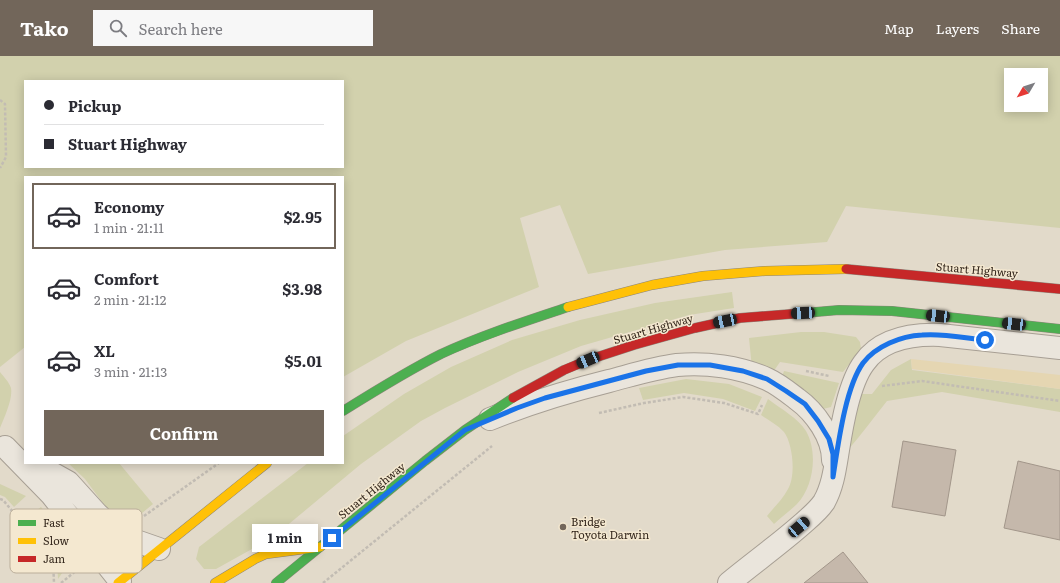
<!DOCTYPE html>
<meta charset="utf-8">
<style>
body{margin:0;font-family:Literata,serif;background:#f7f7f7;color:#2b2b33;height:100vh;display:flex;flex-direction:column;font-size:15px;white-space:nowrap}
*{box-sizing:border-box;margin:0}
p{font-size:13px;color:#7c7c81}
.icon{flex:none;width:22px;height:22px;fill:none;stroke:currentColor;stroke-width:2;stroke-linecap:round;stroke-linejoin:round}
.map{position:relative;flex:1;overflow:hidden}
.details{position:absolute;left:24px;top:120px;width:320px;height:288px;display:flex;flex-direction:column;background:#fff;border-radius:0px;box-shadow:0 2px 10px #0003}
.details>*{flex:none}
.hud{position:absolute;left:24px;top:24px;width:320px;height:88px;border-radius:0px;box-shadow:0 2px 10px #0003;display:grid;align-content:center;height:88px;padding:0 20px;background:#fff}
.needle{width:26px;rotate:231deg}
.fabs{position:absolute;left:1004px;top:12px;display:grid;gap:8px}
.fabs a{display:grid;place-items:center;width:44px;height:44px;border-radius:0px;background:#fff;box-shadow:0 2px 10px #0003;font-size:20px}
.end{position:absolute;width:18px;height:18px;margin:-9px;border:5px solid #1a73e8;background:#fff;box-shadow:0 0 0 2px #fff}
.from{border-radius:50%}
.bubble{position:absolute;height:28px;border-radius:0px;background:#fff;box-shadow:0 2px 10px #0003;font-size:13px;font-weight:700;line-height:28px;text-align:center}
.car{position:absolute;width:12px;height:24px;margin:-12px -6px;border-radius:5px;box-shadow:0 0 3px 1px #0007;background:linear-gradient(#222 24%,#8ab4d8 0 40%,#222 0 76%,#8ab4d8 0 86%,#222 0)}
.hud b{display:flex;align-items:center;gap:14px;height:38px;font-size:15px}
.hud b+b{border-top:1px solid #e1e1e2}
.hud i{width:10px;height:10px;background:#2b2b33}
ul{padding:7px 0 0;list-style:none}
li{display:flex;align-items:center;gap:12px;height:66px;margin:0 8px 6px;padding:0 12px;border:2px solid transparent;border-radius:0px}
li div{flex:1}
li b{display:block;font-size:15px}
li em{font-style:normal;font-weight:700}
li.selected{border-color:#72665a}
li>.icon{width:36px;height:36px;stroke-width:1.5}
.primary-button{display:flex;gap:8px;margin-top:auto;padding:8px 20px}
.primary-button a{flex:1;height:46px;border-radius:0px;background:#72665a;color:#fff;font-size:16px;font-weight:700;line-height:46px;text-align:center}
header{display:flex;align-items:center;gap:24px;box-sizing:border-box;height:56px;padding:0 20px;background:#72665a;color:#fff}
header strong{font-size:19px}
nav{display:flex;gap:22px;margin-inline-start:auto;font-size:14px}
.search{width:280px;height:36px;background:#f7f7f7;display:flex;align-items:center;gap:10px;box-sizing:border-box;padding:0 14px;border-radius:0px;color:#7c7c81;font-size:15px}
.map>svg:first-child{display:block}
.green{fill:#d2d1ad;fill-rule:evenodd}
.sand{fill:#e5d6b2}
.building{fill:#c5b8ab;stroke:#a2968a}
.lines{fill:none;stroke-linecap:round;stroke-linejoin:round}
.street-casing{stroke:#a79f94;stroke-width:24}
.fast-casing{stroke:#8c857a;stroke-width:10}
.slow-casing{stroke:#8c857a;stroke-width:10}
.jam-casing{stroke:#8c857a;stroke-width:10}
.path{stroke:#c2bcb3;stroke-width:2.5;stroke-dasharray:3 2;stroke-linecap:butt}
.street{stroke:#eae5dc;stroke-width:22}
.fast{stroke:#4caf50;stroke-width:9}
.slow{stroke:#ffc107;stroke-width:9}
.jam{stroke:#c62828;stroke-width:9}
.route{stroke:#1a73e8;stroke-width:5}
.poi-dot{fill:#72665a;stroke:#f4e8d0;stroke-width:1.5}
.labels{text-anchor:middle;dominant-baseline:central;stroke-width:3;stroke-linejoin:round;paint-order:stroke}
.street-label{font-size:11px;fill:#35281d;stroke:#f4e8d0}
.poi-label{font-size:11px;fill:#35281d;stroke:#f4e8d0;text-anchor:start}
.key{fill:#f4e8d0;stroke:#bbae9a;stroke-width:1}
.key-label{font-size:11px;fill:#35281d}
</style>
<header>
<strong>Tako</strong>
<div class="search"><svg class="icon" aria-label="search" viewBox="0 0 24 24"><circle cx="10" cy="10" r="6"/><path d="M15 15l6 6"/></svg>Search here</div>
<nav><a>Map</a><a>Layers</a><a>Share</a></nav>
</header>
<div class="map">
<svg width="1060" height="527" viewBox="0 0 1060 527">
<rect width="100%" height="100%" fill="#e2daca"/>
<path class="green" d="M0,0h1060v172l-214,-22 -19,36 -102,8 -137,24 -28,-69 -40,13 19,69 -133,54 -63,36v-200h-318v170l-25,20zM1011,19h30v30h-30zM25,25h318v86h-318z
M732,236l2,16 -45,7 -108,31 -63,26 -73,36 -24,13 -60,43 -89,74 -56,31h-12l-8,-10 3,-12 109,-84h35v-27l61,-42 47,-27 61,-27 68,-20 75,-17z
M801,276h23l32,5 4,5 1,7 -18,23 -63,-10 -9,13 -19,-7 -3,-30z
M911,303l1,11 148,19v23l-118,-20 -55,9c-13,16 -25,33 -39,49l12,-56h12l19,-24z
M784,315l55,12 -8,24 -8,2 -42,-29z
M0,316c4,5 9,10 11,16 2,11 -7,30 -11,40z
M686,323l43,5 33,13 -7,14 -32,-12 -39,-6 -41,7 -4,-12z
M768,343c13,10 30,19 38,32 12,21 8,55 -9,73 -7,7 -16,13 -23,20l-7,-8c7,-9 16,-17 21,-27 8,-13 5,-45 -4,-57 -6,-7 -16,-12 -23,-17z
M68,407h51l34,41 -12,10 -20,5 -13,-9 -23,-31z
M0,428l26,12 -12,11 -9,-10 -5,-2z
M41,451l18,23 7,17 3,16 -11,16 -1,-18 -33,-41z"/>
<path class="sand" d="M911,303l149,16v14l-148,-20z"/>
<path class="building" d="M903,385l53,9 -11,66 -53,-9z
M1018,405l42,10v69l-56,-12z
M843,496l25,31h-64z"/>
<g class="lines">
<g class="street-casing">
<path id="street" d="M490,363c39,-16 79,-28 119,-38 23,-6 45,-13 68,-16 29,-3 63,2 90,14 11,5 21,13 30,20 18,13 36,38 36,61
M5,391l46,47 69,87
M34,407l34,19 29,32 19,17 20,10 23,8
M729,527c23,-19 48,-37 71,-57 8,-7 18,-15 24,-24 9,-16 11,-34 14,-52 4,-25 11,-67 26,-87 17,-24 49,-29 76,-28l120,13"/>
</g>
<g class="fast-casing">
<path id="fast" d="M804,257l35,-3 53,1 168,18
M343,355c32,-20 64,-40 98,-57 41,-19 85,-33 127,-47
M276,527l149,-122 40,-31 48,-32"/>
</g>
<g class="slow-casing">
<path id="slow" d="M568,251l84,-22 51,-9 62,-5 81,-2
M118,527l149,-120
M215,527l40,-24 11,-5 54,-7"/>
</g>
<g class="jam-casing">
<path id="jam" d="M846,213l214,20
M513,342l51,-28 24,-10 46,-15 61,-17 45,-10 64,-5"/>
</g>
<path class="path" d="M0,44l5,4 1,53 -6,11
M806,315l23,5
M882,330l40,-5 138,20
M599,357l45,-10 39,-6 41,6 34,11 4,-9
M0,443l3,1 50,60 1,23
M144,460l75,-53
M61,527l16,-13
M323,527l169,-137"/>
<use href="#street" class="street"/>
<use href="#fast" class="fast"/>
<use href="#slow" class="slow"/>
<use href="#jam" class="jam"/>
</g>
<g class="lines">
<path class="route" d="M332,482l133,-108 52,-22 28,-10 101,-27 32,-6h32l33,6 24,8 19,12 19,13 13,17 11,18 4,15v23c5,-31 12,-89 30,-114 13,-17 38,-27 59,-28 21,-2 42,3 63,5"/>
</g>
<circle class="poi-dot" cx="563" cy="471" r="4"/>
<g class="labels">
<g class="street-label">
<text transform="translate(977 213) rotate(5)">Stuart Highway</text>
<text transform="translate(653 272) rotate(-16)">Stuart Highway</text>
<text transform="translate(371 434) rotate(-39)">Stuart Highway</text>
</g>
<g class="poi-label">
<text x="571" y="465">Bridge<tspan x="571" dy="13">Toyota Darwin</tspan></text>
</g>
</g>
<rect x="10" y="453" width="132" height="64" rx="6" class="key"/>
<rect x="18" y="464" width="18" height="6" fill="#4caf50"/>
<rect x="18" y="482" width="18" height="6" fill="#ffc107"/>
<rect x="18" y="500" width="18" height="6" fill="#c62828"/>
<g class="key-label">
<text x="43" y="471">Fast</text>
<text x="43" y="489">Slow</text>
<text x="43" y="507">Jam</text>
</g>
</svg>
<div class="fabs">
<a><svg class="needle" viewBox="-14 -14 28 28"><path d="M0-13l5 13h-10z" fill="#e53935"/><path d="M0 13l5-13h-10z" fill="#7c7c81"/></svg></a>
</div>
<i class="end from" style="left:985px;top:284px"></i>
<i class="end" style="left:332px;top:482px"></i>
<div class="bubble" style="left:252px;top:468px;width:66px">1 min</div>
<i class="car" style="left:803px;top:257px;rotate:267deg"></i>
<i class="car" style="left:938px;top:260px;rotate:276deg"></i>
<i class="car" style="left:725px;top:265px;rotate:258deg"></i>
<i class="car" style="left:1014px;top:268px;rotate:276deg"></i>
<i class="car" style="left:588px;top:304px;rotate:247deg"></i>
<i class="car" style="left:799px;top:471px;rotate:49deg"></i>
<div class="hud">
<b><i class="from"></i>Pickup</b>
<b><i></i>Stuart Highway</b>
</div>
<section class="details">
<ul>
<li class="selected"><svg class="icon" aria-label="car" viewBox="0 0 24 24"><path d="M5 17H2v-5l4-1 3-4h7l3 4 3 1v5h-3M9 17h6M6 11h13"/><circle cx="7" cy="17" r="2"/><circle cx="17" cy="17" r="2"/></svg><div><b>Economy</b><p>1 min · 21:11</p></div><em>$2.95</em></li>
<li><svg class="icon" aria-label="car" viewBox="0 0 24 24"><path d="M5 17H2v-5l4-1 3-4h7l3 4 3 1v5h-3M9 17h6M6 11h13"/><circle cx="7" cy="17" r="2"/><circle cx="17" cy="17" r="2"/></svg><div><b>Comfort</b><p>2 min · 21:12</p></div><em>$3.98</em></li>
<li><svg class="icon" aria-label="car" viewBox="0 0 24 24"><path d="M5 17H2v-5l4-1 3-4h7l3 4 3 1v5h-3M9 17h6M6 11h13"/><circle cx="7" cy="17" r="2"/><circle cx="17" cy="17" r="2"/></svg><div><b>XL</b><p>3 min · 21:13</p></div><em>$5.01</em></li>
</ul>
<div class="primary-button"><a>Confirm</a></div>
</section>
</div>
